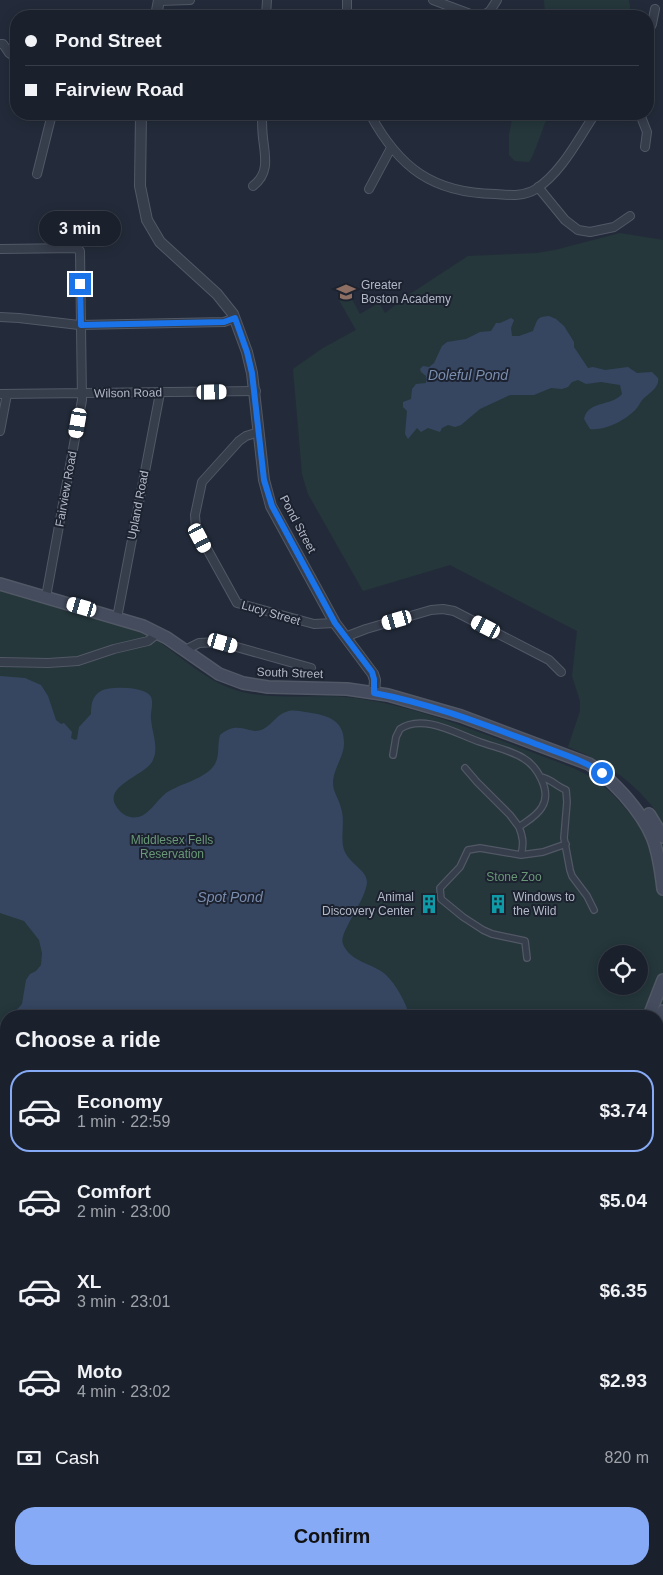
<!DOCTYPE html>
<meta charset="utf-8">
<style>
body{margin:0;font-family:Helvetica,sans-serif;background:#232834;color:#f1f3f6;height:100vh;display:flex;flex-direction:column;font-size:19px;white-space:nowrap}
*{box-sizing:border-box;margin:0}
p{font-size:16px;color:#9fa3a9}
.icon{flex:none;width:28px;height:28px;fill:none;stroke:currentColor;stroke-width:2;stroke-linecap:round;stroke-linejoin:round}
.map{position:relative;flex:1;overflow:hidden}
.side{position:absolute;left:0px;top:1010px;width:664px;height:565px;display:flex;flex-direction:column;background:#1a202c;border-radius:20px 20px 0 0;box-shadow:0 2px 12px #0003,0 0 0 1px #383e48}
.side>*{flex:none}
.top-card{position:absolute;left:10px;top:10px;width:644px;height:110px;border-radius:20px;box-shadow:0 2px 12px #0003,0 0 0 1px #383e48;display:grid;align-content:center;height:110px;padding:0 15px;background:#1a202c}
.tools{position:absolute;left:598px;top:945px;display:grid;gap:10px}
.tools a{display:grid;place-items:center;width:50px;height:50px;border-radius:50%;background:#1a202c;box-shadow:0 2px 12px #0003,0 0 0 1px #383e48;font-size:25px}
.end{position:absolute;width:22px;height:22px;margin:-11px;border:6px solid #1a73e8;background:#fff;box-shadow:0 0 0 2px #fff}
.from{border-radius:50%}
.bubble{position:absolute;height:35px;border-radius:18px;background:#1a202c;box-shadow:0 2px 12px #0003,0 0 0 1px #383e48;font-size:16px;font-weight:800;line-height:35px;text-align:center}
.car{position:absolute;width:15px;height:30px;margin:-15px -8px;border-radius:6px;box-shadow:0 0 4px 1px #0007;background:linear-gradient(#fff 24%,#345 0 40%,#fff 0 76%,#345 0 86%,#fff 0)}
.top-card b{display:flex;align-items:center;gap:18px;height:48px;font-size:19px}
.top-card b+b{border-top:1px solid #383e48}
.top-card i{width:12px;height:12px;background:#f1f3f6}
ul{padding:0;list-style:none}
li{display:flex;align-items:center;gap:15px;height:82px;margin:0 10px 8px;padding:0 5px;border:2px solid transparent;border-radius:20px}
li div{flex:1}
li b{display:block;font-size:19px}
li em{font-style:normal;font-weight:800}
li.on{border-color:#87aaf6}
li>.icon{width:45px;height:45px;stroke-width:1.5}
h2{padding:0 15px;font-size:22px;line-height:60px}
.pay{display:flex;align-items:center;gap:12px;height:55px;padding:0 15px;font-size:19px}
.pay p{margin-inline-start:auto}
.action{display:flex;gap:10px;margin-top:auto;padding:10px 15px}
.action a{flex:1;height:58px;border-radius:20px;background:#87aaf6;color:#111;font-size:20px;font-weight:800;line-height:58px;text-align:center}
.map>svg:first-child{display:block}
.green{fill:#25373b;fill-rule:evenodd}
.water{fill:#364661}
.lines{fill:none;stroke-linecap:round;stroke-linejoin:round}
.pedestrian-casing{stroke:#525866;stroke-width:8}
.minor-casing{stroke:#525866;stroke-width:10}
.tertiary-casing{stroke:#525866;stroke-width:12}
.secondary-casing{stroke:#525866;stroke-width:14}
.pedestrian{stroke:#363d4b;stroke-width:5.5}
.minor{stroke:#363d4b;stroke-width:8}
.tertiary{stroke:#363d4b;stroke-width:10}
.secondary{stroke:#444c5e;stroke-width:11}
.route{stroke:#1a73e8;stroke-width:6}
.labels{text-anchor:middle;dominant-baseline:central;stroke-width:4;stroke-linejoin:round;paint-order:stroke}
.poi-label{font-size:12px;fill:#b2b8c7;stroke:#1c222f;text-anchor:start}
.street-label{font-size:12px;fill:#b2b8c7;stroke:#1c222f}
.park-label{font-size:12px;fill:#699777;stroke:#1c222f}
.water-label{font-size:14px;font-style:italic;fill:#7a8dae;stroke:#1c222f}
</style>
<div class="map">
<svg width="663" height="1575" viewBox="0 0 663 1575">
<rect width="100%" height="100%" fill="#232b3a"/>
<path class="green" d="M544,0h85l1,8 -3,8h-82z
M513,114h36c-5,9 -15,43 -20,48l-14,-1 -6,-6v-20z
M620,233l43,7v1335h-663v-985l139,40c36,18 63,52 103,62 37,9 76,1 113,6 61,8 127,35 184,57 21,8 44,15 62,29 17,14 32,32 44,51l11,-24c-25,-32 -51,-49 -88,-64l12,-36v-10l-8,-25 5,-45 -127,-66 -87,26 -55,-97 -6,-20 -9,-105 30,-21 33,-18 -17,-30 10,-6 11,20 19,-11 6,10 25,-19 58,-38 69,-3 18,-3zM606,954h33v32h-33zM6,1016h652v553h-652z"/>
<path class="water" d="M549,316l7,3 8,7 10,16v5l14,21 5,-1 12,3 23,-3 9,6 15,-1 6,6c2,9 -9,15 -15,21 -3,3 -4,7 -7,10 -10,11 -31,22 -46,20l-6,-10c4,-19 27,-12 38,-25l-2,-9 -19,-3 -15,2 -8,-4 -6,2 -4,5 -6,2 -11,-1 -17,7h-24l-30,14 -19,16 -6,2 -7,-2 -6,3 -2,4 -12,-4 -7,4 -4,-4 -9,11 -3,-5 2,-23 -4,-4v-5l8,-3 1,-10 4,-5 10,-1v-7l-5,-4 -1,-3 3,-3 6,1 5,-4 8,-17 5,-4 19,-3 14,-7 11,-1 5,-8h4l11,-5 3,2 -3,8 1,8h7l14,-5c5,-12 3,-14 16,-15z
M0,676l25,2 16,7 7,11 8,24 5,4 3,-1 8,9 -1,6 4,2 2,-1 2,-12 12,-13c0,-9 1,-18 10,-23 9,-5 45,-5 50,6 3,7 -1,15 0,22 1,14 8,28 2,41 -6,15 -50,25 -37,46 4,7 12,13 22,11 11,-2 19,-17 28,-24 15,-10 40,-14 49,-29 5,-9 2,-19 5,-29 21,-17 30,3 45,-7 8,-5 13,-14 21,-16 6,-3 13,-1 19,0 20,3 39,6 39,31 0,14 -11,26 -11,40 0,9 6,16 8,25 4,12 0,25 2,38 3,17 24,23 24,36 -1,19 -29,51 -24,62 7,18 29,19 42,30 12,11 20,28 25,42h-399l11,-12 4,-24 4,-6 6,-3 5,-6 1,-12 -3,-13 -15,-19 -24,-8z
M6,1022v72l-6,-10v-55z
M0,1171l6,4v394h652v-349l5,8v347h-663z"/>
<g class="lines">
<g class="pedestrian-casing">
<path id="pedestrian" d="M393,755l3,-18 4,-8c23,-16 57,5 80,13 14,5 30,8 43,16 14,8 29,33 19,49 -5,9 -15,14 -23,20 4,10 5,17 2,28l-41,-7 -12,2 -8,17 -20,21 1,11 22,18 20,13 9,4 33,7 2,17
M465,768l12,14 33,33 9,12
M541,777c10,2 15,9 25,13l1,12 -3,36 6,32 2,6 15,20 7,14
M521,855l22,-3 23,-8"/>
</g>
<g class="minor-casing">
<path id="minor" d="M433,0l40,15 9,1 8,-5 7,-11
M159,1l31,-1
M266,16l1,-16
M347,16v-16
M648,32l4,-8 3,-15
M0,44h3l6,9 7,5
M370,114c29,54 63,79 125,80 14,1 28,3 41,-5 26,-17 42,-50 59,-75
M640,114l7,18 -2,15
M37,174l15,-60
M253,186c17,-13 12,-30 10,-48 -1,-8 -1,-16 -1,-24
M538,187l27,33 13,10 12,2 24,-5 16,-11
M369,189l22,-41
M0,249l76,-1 4,3 2,149 -36,197
M0,317l19,1 60,7 145,-3 11,-4
M0,394l256,-3
M0,431l7,-37
M259,432l-13,4 -7,5 -37,41 -7,33 1,14 41,74 77,21 21,-1
M117,618l43,-225
M345,637l21,-8 65,-19 12,-1 11,2 95,49 12,12
M185,650l14,-7 20,-1 92,26
M0,662l48,1 30,-2 36,-12 34,-8 10,-8"/>
</g>
<g class="tertiary-casing">
<path id="tertiary" d="M156,16l3,-16
M141,114l-1,72 7,34 13,22 57,52 16,20 14,38 5,21 12,107 7,26 64,117 38,51 2,6 -1,13"/>
</g>
<g class="secondary-casing">
<path id="secondary" d="M0,584l143,42 24,12 52,36 24,9 25,4 79,2 41,6 73,21 128,48c13,8 24,19 35,31 29,33 34,50 39,94
M649,814l14,23
M649,1016l14,-36
M658,1023l5,-12
M658,1177l5,8
M658,1195l5,6"/>
</g>
<use href="#pedestrian" class="pedestrian"/>
<use href="#minor" class="minor"/>
<use href="#tertiary" class="tertiary"/>
<use href="#secondary" class="secondary"/>
</g>
<g class="lines">
<path class="route" d="M80,284l1,41 143,-3 11,-4 12,34 5,21 12,107 8,26 63,117 37,49 2,7v14c54,10 106,30 157,49 24,10 49,16 71,31"/>
</g>
<defs>
<g id="school-bare" transform="scale(1.5)"><path d="M0-5L7-2L0 1L-7-2ZM-4 1L0 2.5L4 1V4Q0 6-4 4Z" fill="#8d6e63" stroke="#1c222f" stroke-width="2.5" paint-order="stroke"/></g>
<g id="building-bare" transform="scale(1.5)"><path d="M-4-6H4V6H1V3H-1V6H-4ZM-2.5-4.3h1.7v1.8h-1.7ZM.8-4.3h1.7v1.8H.8ZM-2.5-1h1.7V.8h-1.7ZM.8-1h1.7V.8H.8Z" fill="#0f9aa8" stroke="#1c222f" stroke-width="2.5" paint-order="stroke"/></g>
</defs>
<g fill-rule="evenodd">
<use href="#school-bare" x="346" y="292"/>
<use href="#building-bare" x="429" y="904"/>
<use href="#building-bare" x="498" y="904"/>
</g>
<g class="labels">
<g class="poi-label">
<text x="361" y="285">Greater<tspan x="361" dy="14">Boston Academy</tspan></text>
<text x="414" y="897" text-anchor="end">Animal<tspan x="414" dy="14">Discovery Center</tspan></text>
<text x="513" y="897">Windows to<tspan x="513" dy="14">the Wild</tspan></text>
</g>
<g class="street-label">
<text transform="translate(128 393) rotate(-1)">Wilson Road</text>
<text transform="translate(66 489) rotate(-80)">Fairview Road</text>
<text transform="translate(138 505) rotate(-79)">Upland Road</text>
<text transform="translate(298 524) rotate(62)">Pond Street</text>
<text transform="translate(271 613) rotate(16)">Lucy Street</text>
<text transform="translate(290 673) rotate(2)">South Street</text>
</g>
<g class="park-label">
<text x="172" y="840">Middlesex Fells<tspan x="172" dy="14">Reservation</tspan></text>
<text x="514" y="877">Stone Zoo</text>
</g>
<g class="water-label">
<text x="468" y="375">Doleful Pond</text>
<text x="230" y="897">Spot Pond</text>
</g>
</g>
</svg>
<div class="tools">
<a><svg class="icon" aria-label="locate" viewBox="0 0 24 24"><circle cx="12" cy="12" r="6"/><path d="M12 2v4M12 18v4M2 12h4M18 12h4"/></svg></a>
</div>
<i class="end from" style="left:602px;top:773px"></i>
<i class="end" style="left:80px;top:284px"></i>
<div class="bubble" style="left:39px;top:211px;width:82px">3 min</div>
<i class="car" style="left:212px;top:392px;rotate:89deg"></i>
<i class="car" style="left:78px;top:423px;rotate:190deg"></i>
<i class="car" style="left:200px;top:538px;rotate:152deg"></i>
<i class="car" style="left:82px;top:607px;rotate:286deg"></i>
<i class="car" style="left:397px;top:620px;rotate:254deg"></i>
<i class="car" style="left:486px;top:627px;rotate:297deg"></i>
<i class="car" style="left:223px;top:643px;rotate:106deg"></i>
<div class="top-card">
<b><i class="from"></i>Pond Street</b>
<b><i></i>Fairview Road</b>
</div>
<section class="side">
<h2>Choose a ride</h2>
<ul>
<li class="on"><svg class="icon" aria-label="car" viewBox="0 0 24 24"><path d="M5 17H2v-5l4-1 3-4h7l3 4 3 1v5h-3M9 17h6M6 11h13"/><circle cx="7" cy="17" r="2"/><circle cx="17" cy="17" r="2"/></svg><div><b>Economy</b><p>1 min · 22:59</p></div><em>$3.74</em></li>
<li><svg class="icon" aria-label="car" viewBox="0 0 24 24"><path d="M5 17H2v-5l4-1 3-4h7l3 4 3 1v5h-3M9 17h6M6 11h13"/><circle cx="7" cy="17" r="2"/><circle cx="17" cy="17" r="2"/></svg><div><b>Comfort</b><p>2 min · 23:00</p></div><em>$5.04</em></li>
<li><svg class="icon" aria-label="car" viewBox="0 0 24 24"><path d="M5 17H2v-5l4-1 3-4h7l3 4 3 1v5h-3M9 17h6M6 11h13"/><circle cx="7" cy="17" r="2"/><circle cx="17" cy="17" r="2"/></svg><div><b>XL</b><p>3 min · 23:01</p></div><em>$6.35</em></li>
<li><svg class="icon" aria-label="car" viewBox="0 0 24 24"><path d="M5 17H2v-5l4-1 3-4h7l3 4 3 1v5h-3M9 17h6M6 11h13"/><circle cx="7" cy="17" r="2"/><circle cx="17" cy="17" r="2"/></svg><div><b>Moto</b><p>4 min · 23:02</p></div><em>$2.93</em></li>
</ul>
<div class="pay"><svg class="icon" aria-label="cash" viewBox="0 0 24 24"><path d="M3 7h18v10H3z"/><circle cx="12" cy="12" r="2"/></svg>Cash<p>820 m</p></div>
<div class="action"><a>Confirm</a></div>
</section>
</div>
